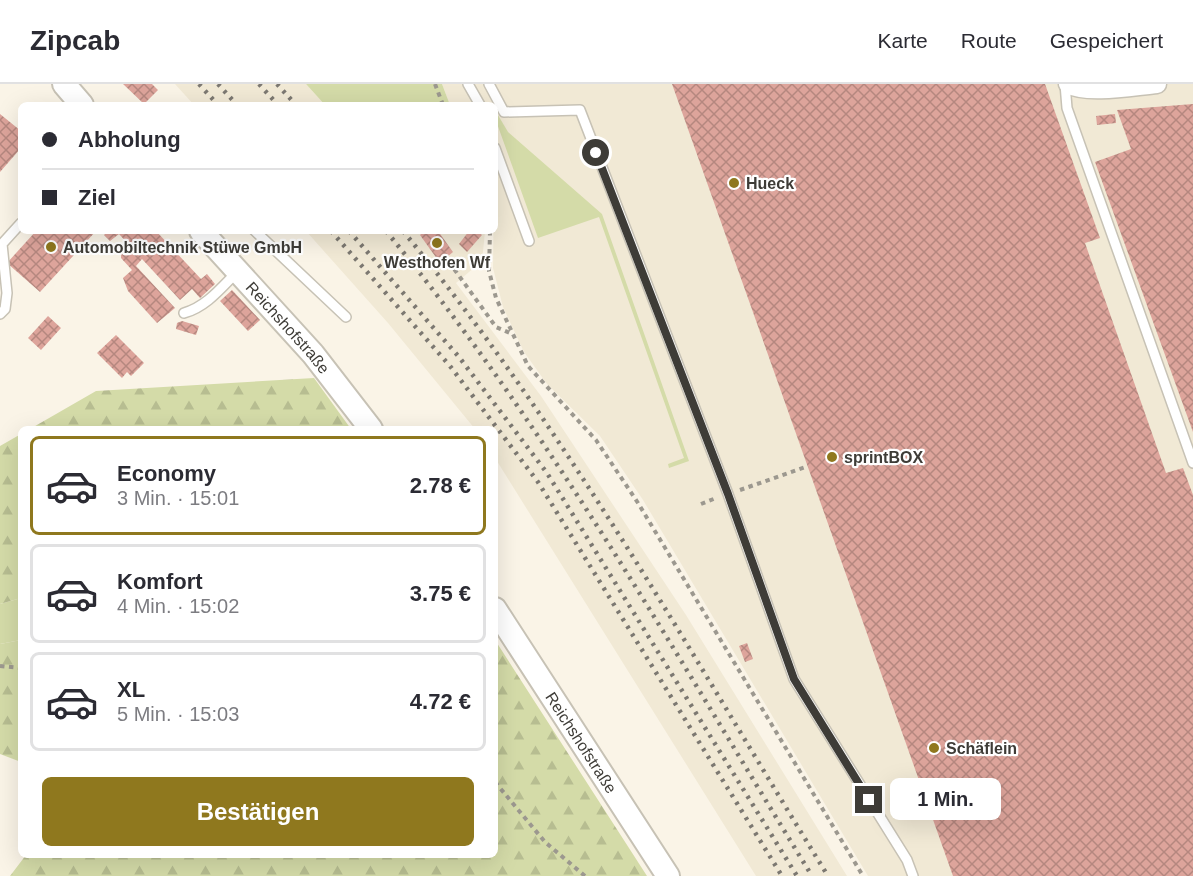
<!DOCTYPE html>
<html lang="de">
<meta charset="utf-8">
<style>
body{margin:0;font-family:Arial,sans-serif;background:#f2f2f3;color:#2b2b33;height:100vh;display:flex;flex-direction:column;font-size:22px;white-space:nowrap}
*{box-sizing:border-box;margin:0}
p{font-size:20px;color:#7c7c81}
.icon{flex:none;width:33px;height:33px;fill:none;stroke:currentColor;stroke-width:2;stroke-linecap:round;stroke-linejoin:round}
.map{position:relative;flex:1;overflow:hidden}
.panel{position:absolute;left:18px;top:342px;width:480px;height:432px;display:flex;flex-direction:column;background:#fff;border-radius:9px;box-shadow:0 6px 24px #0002}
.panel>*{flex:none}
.guide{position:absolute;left:18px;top:18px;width:480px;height:132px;border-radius:9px;box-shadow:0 6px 24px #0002;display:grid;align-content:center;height:132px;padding:0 24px;background:#fff}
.end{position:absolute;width:27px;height:27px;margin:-14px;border:8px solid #3e3c37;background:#fff;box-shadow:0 0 0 3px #fff}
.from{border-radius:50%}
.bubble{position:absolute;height:42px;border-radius:9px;background:#fff;box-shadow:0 6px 24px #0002;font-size:20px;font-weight:800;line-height:42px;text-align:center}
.guide b{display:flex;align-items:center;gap:21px;height:57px;font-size:22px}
.guide b+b{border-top:2px solid #e1e1e2}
.guide i{width:15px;height:15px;background:#2b2b33}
ul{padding:10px 0 0;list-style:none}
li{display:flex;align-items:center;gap:18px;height:99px;margin:0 12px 9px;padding:0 12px;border:3px solid #e1e1e2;border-radius:9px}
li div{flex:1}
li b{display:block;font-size:22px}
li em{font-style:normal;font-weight:800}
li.on{border-color:#8f781e}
li>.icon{width:54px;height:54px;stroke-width:1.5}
.action{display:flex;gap:12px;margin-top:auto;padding:12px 24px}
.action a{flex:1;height:69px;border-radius:9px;background:#8f781e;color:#fff;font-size:24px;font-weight:800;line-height:69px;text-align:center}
header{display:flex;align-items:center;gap:36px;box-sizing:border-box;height:84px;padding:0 30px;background:#fff;border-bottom:2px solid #e1e1e2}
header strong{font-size:28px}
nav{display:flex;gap:33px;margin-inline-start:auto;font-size:21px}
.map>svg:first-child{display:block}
.built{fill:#f1e9d5}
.green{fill:#d4dba8}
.forest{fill:url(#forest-firs)}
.building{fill:url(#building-cross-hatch)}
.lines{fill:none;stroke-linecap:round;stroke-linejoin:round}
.service-casing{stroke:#c7c2b5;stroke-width:12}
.minor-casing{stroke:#c7c2b5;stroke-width:21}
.tertiary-casing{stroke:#c7c2b5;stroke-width:26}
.path{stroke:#9c988f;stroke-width:4;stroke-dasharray:4.5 4.5;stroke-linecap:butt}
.service{stroke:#fff;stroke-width:9}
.minor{stroke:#fff;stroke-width:18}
.tertiary{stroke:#fff;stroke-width:22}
.rail{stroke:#7c7871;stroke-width:4.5;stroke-dasharray:3 6;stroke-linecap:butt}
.route{stroke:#3e3c37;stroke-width:8}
.poi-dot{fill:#8f781e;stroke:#fff;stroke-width:2}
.labels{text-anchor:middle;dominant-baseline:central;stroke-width:4.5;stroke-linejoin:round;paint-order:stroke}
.poi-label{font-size:16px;font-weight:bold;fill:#3e3c37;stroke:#fff;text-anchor:start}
.street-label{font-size:16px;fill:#3e3c37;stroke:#fff}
</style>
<header>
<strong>Zipcab</strong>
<nav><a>Karte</a><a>Route</a><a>Gespeichert</a></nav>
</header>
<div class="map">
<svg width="1193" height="792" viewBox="0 0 1193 792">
<defs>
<pattern id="forest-firs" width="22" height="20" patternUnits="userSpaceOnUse" patternTransform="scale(1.5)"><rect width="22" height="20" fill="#d4dba8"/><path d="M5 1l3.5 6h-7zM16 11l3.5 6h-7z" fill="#b7bd91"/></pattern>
<pattern id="building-cross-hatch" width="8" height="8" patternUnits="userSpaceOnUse" patternTransform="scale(1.5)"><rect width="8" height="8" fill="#dda49b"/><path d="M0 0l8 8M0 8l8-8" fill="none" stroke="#b5877f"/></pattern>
</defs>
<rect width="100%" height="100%" fill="#faf4e7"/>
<path class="built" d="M175,0h131l19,21h-131z
M442,0h751v792h-325l-225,-376 -43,-64 -53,-52 -23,-32 -21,-45 -10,-39 2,-163h-45z
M306,147l179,1 -3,29 -26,22 85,113 145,219 161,261h-91l-261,-418v-29h-20l-87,-106z"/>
<path class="green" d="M306,0h136l8,21h-125z
M495,26l13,22 94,82 87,247 -20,7 -1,-4 16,-6 -85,-241 -61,21 -43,-120z
M21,514v42l-21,4v-40z"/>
<path class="forest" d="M314,294l37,51h-321l66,-38z
M21,350v164l-21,6v-158z
M21,556v122l-21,-8v-110z
M495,556l152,236h-637l16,-21h469z"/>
<path class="building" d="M123,0h29l6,6 -14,14z
M672,0h373l55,154 -15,5 81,230 17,-5 10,27v381h-240z
M1193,20v328l-98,-270 36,-13 -14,-39z
M0,30l21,17v17l-21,24z
M1115,30l1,9 -19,2 -1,-9z
M36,147h60l-56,61 -33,-29z
M108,147h48l45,48 6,-5 8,10 -15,14 -8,-9 -12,11 -38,-41 -6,7 39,42 -18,15 -29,-32 -5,-13 9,-8 -11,-12v-4l9,-8 -11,-12 -9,7 -6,-6z
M424,147h14l15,21 -13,11 -20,-28z
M469,147h8l5,4 -15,17 -8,-8z
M232,206l28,30 -12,11 -28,-30z
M48,232l13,12 -20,22 -13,-12z
M182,237l17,5 -3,9 -20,-6 1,-6z
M116,251l28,28 -13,13 -4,-4 -5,6 -25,-25z
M747,559l6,16 -8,3 -6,-16z"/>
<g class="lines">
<g class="service-casing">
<path id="service" d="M468,0l12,21
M489,0l15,28 76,-2 148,384 66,185 113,181 6,16
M1065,0l2,24 126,355
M495,64l34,93
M255,147l91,86
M184,229c22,-6 37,-25 53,-41
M0,230l5,-5 2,-16 -5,-49 19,-21"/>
</g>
<g class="minor-casing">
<path id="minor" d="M1068,0c19,11 66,2 89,0"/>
</g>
<g class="tertiary-casing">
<g id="tertiary">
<path d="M64,0l18,21"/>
<path id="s1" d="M201,147l112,123 58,75"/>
<path id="s2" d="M495,525l173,267"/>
</g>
</g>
<path class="path" d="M435,0l8,21
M490,147l-1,40 7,27 32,68 68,74 42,63 225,373
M449,178l47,65 14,6
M740,406l68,-24
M701,420l15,-6
M0,582l21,2
M495,698l50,60 40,34"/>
<use href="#service" class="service"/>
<use href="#minor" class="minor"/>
<use href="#tertiary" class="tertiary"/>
<path class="rail" d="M199,0l19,21
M218,0l19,21
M259,0l19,21
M277,0l19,21
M331,147l119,135 88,116 244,394
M349,147l110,126 88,116 250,403
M386,147c164,199 291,426 426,645
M403,147c164,199 290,427 425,645"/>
</g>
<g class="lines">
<path class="route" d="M596,69l132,341 66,185 75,121"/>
</g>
<g class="poi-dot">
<circle cx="734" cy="99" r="6"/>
<circle cx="437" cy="159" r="6"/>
<circle cx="51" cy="163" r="6"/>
<circle cx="832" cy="373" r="6"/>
<circle cx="934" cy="664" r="6"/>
</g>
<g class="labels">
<g class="poi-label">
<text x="746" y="99">Hueck</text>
<text x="63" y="163">Automobiltechnik Stüwe GmbH</text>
<text x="437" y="178" text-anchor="middle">Westhofen Wf</text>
<text x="844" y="373">sprintBOX</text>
<text x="946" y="664">Schäflein</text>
</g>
<g class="street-label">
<text stroke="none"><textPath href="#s1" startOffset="130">Reichshofstraße</textPath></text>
<text stroke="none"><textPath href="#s2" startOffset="159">Reichshofstraße</textPath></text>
</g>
</g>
</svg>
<i class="end from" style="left:596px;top:69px"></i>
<i class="end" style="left:869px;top:716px"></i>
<div class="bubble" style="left:890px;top:694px;width:111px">1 Min.</div>
<div class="guide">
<b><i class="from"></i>Abholung</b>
<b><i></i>Ziel</b>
</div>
<section class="panel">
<ul>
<li class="on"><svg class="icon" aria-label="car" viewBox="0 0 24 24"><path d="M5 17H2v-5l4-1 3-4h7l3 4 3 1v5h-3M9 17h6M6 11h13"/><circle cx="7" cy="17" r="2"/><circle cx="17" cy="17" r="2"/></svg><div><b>Economy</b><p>3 Min. · 15:01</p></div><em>2.78 €</em></li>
<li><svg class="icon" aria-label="car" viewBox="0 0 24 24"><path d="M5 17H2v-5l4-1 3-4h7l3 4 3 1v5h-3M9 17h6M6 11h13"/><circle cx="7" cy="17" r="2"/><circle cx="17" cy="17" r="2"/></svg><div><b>Komfort</b><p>4 Min. · 15:02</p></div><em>3.75 €</em></li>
<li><svg class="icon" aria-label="car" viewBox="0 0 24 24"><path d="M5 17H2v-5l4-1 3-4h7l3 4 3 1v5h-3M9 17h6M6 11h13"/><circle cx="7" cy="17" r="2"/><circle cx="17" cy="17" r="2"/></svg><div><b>XL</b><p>5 Min. · 15:03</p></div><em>4.72 €</em></li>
</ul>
<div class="action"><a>Bestätigen</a></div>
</section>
</div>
